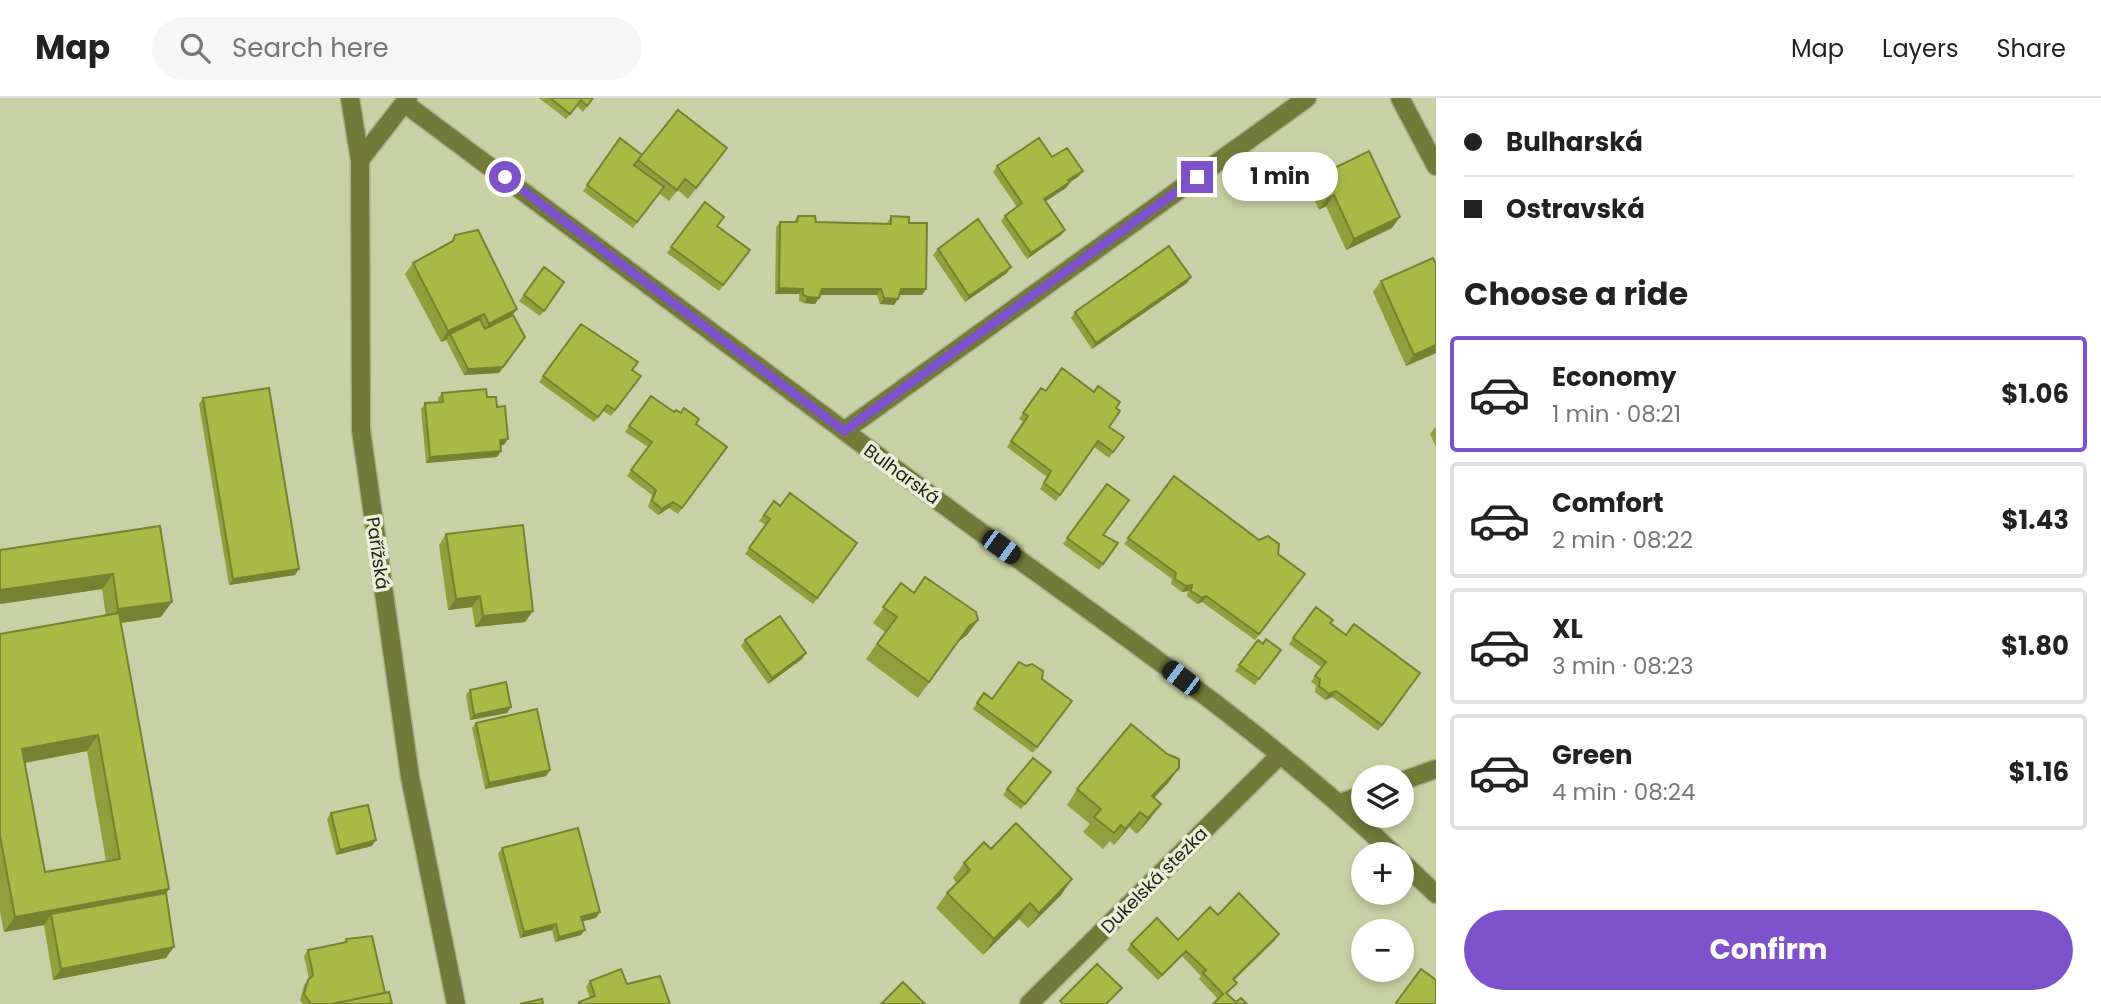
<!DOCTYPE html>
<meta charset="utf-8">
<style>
body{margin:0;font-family:Poppins,sans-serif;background:#f6f6f6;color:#222;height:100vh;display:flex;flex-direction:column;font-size:26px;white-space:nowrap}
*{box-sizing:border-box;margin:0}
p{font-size:23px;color:#767676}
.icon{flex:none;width:38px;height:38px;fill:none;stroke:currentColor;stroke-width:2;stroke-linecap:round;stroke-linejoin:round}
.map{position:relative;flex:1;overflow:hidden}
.side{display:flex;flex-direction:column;background:#fff;width:665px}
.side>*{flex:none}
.guide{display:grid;align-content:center;height:154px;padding:0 28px;background:#fff}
.buttons{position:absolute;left:1351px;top:667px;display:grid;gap:14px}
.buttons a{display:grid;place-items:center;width:63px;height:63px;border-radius:50%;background:#fff;box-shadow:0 4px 10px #0003;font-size:35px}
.end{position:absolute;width:32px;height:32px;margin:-16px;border:9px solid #7c51ca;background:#fff;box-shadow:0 0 0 4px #fff}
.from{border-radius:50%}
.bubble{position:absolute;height:49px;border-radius:24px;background:#fff;box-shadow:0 4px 10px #0003;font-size:23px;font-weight:700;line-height:49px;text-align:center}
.car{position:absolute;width:21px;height:42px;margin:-21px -10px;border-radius:9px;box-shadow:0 0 5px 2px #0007;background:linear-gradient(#222 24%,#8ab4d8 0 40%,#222 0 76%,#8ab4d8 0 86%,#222 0)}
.guide b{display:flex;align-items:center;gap:24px;height:66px;font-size:26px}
.guide b+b{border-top:2px solid #e0e0e0}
.guide i{width:18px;height:18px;background:#222}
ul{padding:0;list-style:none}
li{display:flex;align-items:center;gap:21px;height:116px;margin:0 14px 10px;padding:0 14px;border:4px solid #e0e0e0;border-radius:7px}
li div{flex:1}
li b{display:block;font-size:26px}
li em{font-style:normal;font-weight:700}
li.active{border-color:#7c51ca}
li>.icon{width:63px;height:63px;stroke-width:1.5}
h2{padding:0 28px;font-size:32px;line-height:84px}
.button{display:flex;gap:14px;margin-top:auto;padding:14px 28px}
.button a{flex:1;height:80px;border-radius:42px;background:#7c51ca;color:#fff;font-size:28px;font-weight:700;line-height:80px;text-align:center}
header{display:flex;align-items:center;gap:42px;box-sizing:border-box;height:98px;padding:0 35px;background:#fff;border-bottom:2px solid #e0e0e0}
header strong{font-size:33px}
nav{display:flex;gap:38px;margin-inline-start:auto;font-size:24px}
.search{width:490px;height:63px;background:#f6f6f6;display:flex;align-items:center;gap:18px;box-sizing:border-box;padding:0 24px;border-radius:38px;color:#767676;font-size:26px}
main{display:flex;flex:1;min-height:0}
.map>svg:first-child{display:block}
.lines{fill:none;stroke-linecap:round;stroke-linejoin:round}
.minor-casing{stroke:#a7af88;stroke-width:21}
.minor{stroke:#717a39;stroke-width:18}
.wall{fill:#919f3c;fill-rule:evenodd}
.shaded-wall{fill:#768231}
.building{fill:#a9b946;stroke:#768231;stroke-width:2;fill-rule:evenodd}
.route{stroke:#7c51ca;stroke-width:9}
.labels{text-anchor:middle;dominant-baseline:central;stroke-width:7;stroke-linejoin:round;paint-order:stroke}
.street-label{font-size:18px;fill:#222514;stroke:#eaefd9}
</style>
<header>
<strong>Map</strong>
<div class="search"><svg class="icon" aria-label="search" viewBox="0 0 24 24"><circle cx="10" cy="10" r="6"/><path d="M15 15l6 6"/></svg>Search here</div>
<nav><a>Map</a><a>Layers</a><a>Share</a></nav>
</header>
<main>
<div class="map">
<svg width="1436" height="906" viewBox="0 0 1436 906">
<rect width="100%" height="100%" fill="#c8d1a5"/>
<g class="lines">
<g class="minor-casing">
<path id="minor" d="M350,0l10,62 1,270 49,347 46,227
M1400,0l36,68
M404,5c186,137 370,277 556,414 148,108 301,211 434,337
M360,62l48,-62
M844,333l463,-333
M1402,683l34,-12
M1340,705l23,-8
M1402,764l34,32
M1029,906l251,-249"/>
</g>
<use href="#minor" class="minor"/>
</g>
<path class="wall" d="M539,0h54l-10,14 -6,-6 -11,13z
M620,40l22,17 77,4 -31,40 -10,-9 -9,11 -10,-8 -26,35 -50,-37z
M1052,59l31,14 -5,6 -8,5 -4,6 -20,13 15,34 -34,24 -26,-38 4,-5 12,-9 -24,-35 4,-6z
M1316,79l76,51 -46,22 -20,-44 -7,4 -10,-22z
M705,104l12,24 33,24 -31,41 -52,-38z
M798,118l18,6 71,1 4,-7 18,7 17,66 -4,6h-23l-5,10 -14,-1 -3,-9h-57l-5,9 -11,-1 -5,-2v-7h-24l1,-67 4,-5h14z
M455,137l58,80 12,22 -26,36 -35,2 -18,-35 -5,2 -36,-68 8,-11 37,-20z
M938,151l69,24 -42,29 -32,-47z
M1436,166v89l-30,13 -33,-74 8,-11z
M544,169l20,15 -24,34 -21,-15z
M1187,185l-95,66 -21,-31 4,-6z
M581,226l51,46 9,6 -30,40 -8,-5 -9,11 -55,-40z
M1046,293l70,17 -7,19 15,10 -15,21 -15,-11 -38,54 -16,-12 7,-12 -40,-30 17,-25 -5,-3 4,-6z
M442,295l45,4 17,48h-4l1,6 -4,6 -71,6 -5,-54 4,-6 13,-1v-4z
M651,298l23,16 22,12 31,23 -49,67 -9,-6 -11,7 -10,-8 4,-12 -25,-19 21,-29 -23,-15z
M203,300l92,177 -66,10 -30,-181z
M1436,328v21l-6,-13z
M1174,378l131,98 -50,66 -53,-38 -5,2 -10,-8 1,-5 -6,1 -11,-8 1,-5 -48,-35z
M1107,386l-3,51 14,8 -19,27 -36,-26z
M774,403l6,5 77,37 -44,61 -68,-50 21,-29 -7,-4z
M160,428l1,91 -40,6 45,270v65l-113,22 -9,-55 -40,7 -4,-20v-278l106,-18 -4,-27 -102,15zM87,653l19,110 -61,11 -20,-109z
M446,436l87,77 -8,11 -50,5 -3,-20 -24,3 -9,-65z
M901,485l13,10 64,27 -11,15 -9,7 -40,56 -52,-39 19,-27 -12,-9z
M1316,509l14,16 16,12 74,38 -42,58 -46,-34 -7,3 -10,-8 1,-7 -5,-3 10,-15 -32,-23z
M745,542l57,19 -34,25 -27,-38z
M1258,542l5,4 18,6 -26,35 -20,-14z
M1042,581l30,22 -39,52 -60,-44 11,-16 8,6z
M470,592l37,23 -37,7 -4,-25z
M476,625l74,47 -4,6 -61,13 -13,-61z
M1179,670l-11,15 -14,15 -4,21 -13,15 -8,-7 -15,18 -4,-4 -7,8 -20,-17 7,-8 -23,-19 10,-16z
M1047,680l-26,31 -18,-14 4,-6z
M331,715l41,33 -36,9 -9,-36z
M502,750l94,70 -14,3 -1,14 -26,7 -3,-12 -32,8 -22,-84z
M991,751l81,30 -11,16 -33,33 -9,-9 -36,36 -47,-47 11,-15 9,-10 -3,-5 11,-15z
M1239,795l40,41 -4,6 -41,40 3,3 -10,11 9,8 5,-4 6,6h-34l5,-5 -19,-20 2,-3 -19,-20 -24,24 -31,-30 4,-6 26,-26 21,22 32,-33 8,8z
M346,841l39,54 7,11h-89l-3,-4 4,-15 5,-6 -5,-23 4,-6 35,-7z
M590,883l37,3 43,20h-93l2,-2 11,-4 -4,-11z"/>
<path class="shaded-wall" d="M1083,73l-5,6 -8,5 -4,6 -26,17 4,-6 24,-19z
M1334,97l-8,11 -7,4 8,-11z
M1400,119l-8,11 -46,22 8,-11z
M1065,132l-4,5 -34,24 4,-6z
M1011,169l-4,6 -42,29 4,-6z
M1191,179l-4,6 -95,66 4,-6z
M779,190l24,1 -4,5h-24z
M822,191h59l-4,6h-59z
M901,191h25l-4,6h-25z
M808,199l11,1 -4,6 -11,-1z
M884,200l14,1 -4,6 -14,-1z
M517,211l-8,11 -28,15 8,-11z
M484,216l-8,11 -26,9 -4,6 -5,2 7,-11z
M1436,247v8l-30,13 8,-11z
M503,269l-4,6 -35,2 4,-6z
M508,341l-4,6 -8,1 4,-6z
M501,353l-4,6 -71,6 4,-6z
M673,404l-4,6 -11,7 4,-6z
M299,471l-4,6 -66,10 4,-6z
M113,476l-11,15 -102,15v-14z
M1192,487l-4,6 -6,1 4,-6z
M480,498l-8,11 -24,3 8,-11z
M1206,498l-4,6 -5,2 5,-6z
M172,504l-11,15 -54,8 11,-16z
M533,513l-8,11 -50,5 8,-11z
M978,522l-11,15 -9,7 -40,56 51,-72z
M806,555l-4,6 -34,25 4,-6z
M1336,593l-4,6 -7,3 4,-6z
M511,609l-4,6 -37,7 4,-5z
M98,637l-11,16 -75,14 10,-16z
M1179,670l-11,15 -27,29 11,-16z
M550,672l-4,6 -61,13 4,-6z
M1161,706l-11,15 -13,15 11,-16z
M1140,714l-11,15 -15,18 11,-16z
M376,742l-4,6 -36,9 4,-5z
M1072,781l-11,16 -33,33 11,-15z
M169,791l-11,15 -107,10 -7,11 -40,7 11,-15z
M1030,805l-11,16 -36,36 11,-16z
M600,814l-4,6 -19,5 4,-6z
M556,826l-4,6 -32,8 4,-6z
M585,832l-4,5 -26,7 4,-5z
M1279,836l-4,6 -46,45 4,-6z
M174,849l-8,11 -113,22 8,-11z
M1186,853l-4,5 -24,24 4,-5z"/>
<path class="building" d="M550,0h43l-6,8 -6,-6 -11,14z
M678,12l49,38 -31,40 -11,-9 -8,11 -39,-30z
M620,40l22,17 -8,10 30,22 -27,35 -50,-37z
M1039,40l13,19 15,-9 16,23 -15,9 2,2 -26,17 21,31 -34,23 -26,-37 17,-13 -25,-37z
M1369,53l31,66 -46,22 -20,-44 -7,4 -11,-22z
M705,104l19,15 -7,9 33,24 -27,35 -52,-38z
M798,118h17l1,6 75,2v-8l18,1v6h18l-1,66h-25l-3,10 -14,-1 -3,-9h-59l-3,9 -11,-1 -5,-2v-6l-24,-1 1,-66h17z
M978,121l33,48 -42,29 -31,-47z
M478,132l39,79 -28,15 -5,-10 -36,17 -35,-68 40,-22 2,-6z
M1169,148l22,31 -95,66 -21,-31z
M1433,160l3,6v81l-22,10 -33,-74z
M544,169l20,15 -20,29 -20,-16z
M513,217l12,22 -22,30 -35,2 -18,-35 30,-15 5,10z
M581,226l57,38 -6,8 9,6 -26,34 -8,-5 -9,12 -55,-41z
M1062,270l32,24 4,-6 22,16 -4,6 4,3 -11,16 15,10 -11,15 -15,-11 -38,54 -16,-12 7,-12 -40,-30 17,-25 -5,-3 18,-25 5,3z
M269,290l30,181 -66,10 -30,-181z
M486,291l1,8h9l1,10 8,-1 3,33 -8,1 1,11 -71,6 -5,-54 18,-1 -1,-9z
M651,298l23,16 2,-2 5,3 3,-5 15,11 -3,5 31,23 -45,61 -9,-6 -11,7 -10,-8 4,-11 -25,-20 21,-28 -23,-16z
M1174,378l85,64 9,-4 11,8 -1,10 27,20 -46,60 -53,-38 -4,2 -11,-7 1,-6 -6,1 -11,-7 1,-6 -48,-35z
M1107,386l22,16 -26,35 15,8 -15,21 -36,-26z
M790,395l67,50 -40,55 -68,-50 21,-29 -6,-4 10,-14 6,5z
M523,427l10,86 -50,5 -3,-20 -24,3 -10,-65z
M160,428l12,76 -54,7 -5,-35 -113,16v-40z
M925,479l51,35 2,8 -9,6 -40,56 -52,-38 20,-27 -14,-10 18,-24 13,10z
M1316,509l17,13 -3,3 16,12 8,-11 66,49 -38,52 -46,-34 -7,3 -10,-8 1,-7 -5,-3 11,-14 -33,-24z
M119,515l50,276 -154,28 -15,-81v-202zM98,637l22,124 -75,13 -23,-123z
M780,518l26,37 -34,25 -27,-38z
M1266,541l15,11 -22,29 -20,-14 19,-25 5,4z
M1019,564l7,4 6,-2 11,7 -1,8 30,22 -35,46 -60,-44 7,-10 8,6z
M506,584l5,25 -37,8 -4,-25z
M537,611l13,61 -61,13 -13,-60z
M1131,626l36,30 12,5v9l-27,28 9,8 -13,14 -8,-6 -15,17 -4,-4 -7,8 -20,-16 7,-8 -24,-20z
M1033,660l18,14 -26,32 -18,-15z
M368,707l8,35 -36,10 -9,-37z
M1016,725l56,56 -33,34 -9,-10 -36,36 -47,-46 23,-23 -6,-7 20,-21 7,7z
M578,730l22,84 -19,5 4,13 -26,7 -3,-13 -32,8 -22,-84z
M166,795l8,54 -113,22 -10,-55z
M1239,795l40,41 -46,45 4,4 -11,10 10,9 5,-4 6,6h-34l10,-10 -20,-21 3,-3 -20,-19 -24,24 -31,-31 26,-26 21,22 32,-33 8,8z
M372,838l13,57 -53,11h-21l-7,-10 4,-14 5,-5 -5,-25 39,-8 -1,-3z
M1097,866l25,24 -16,16h-43l-3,-3z
M621,871l6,15 33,-8 10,28h-91v-2l16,-6 -5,-15z
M1421,871l15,11v24h-39l-1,-1z
M903,884l22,22h-44z
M389,894l3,12h-60z
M542,901l1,5h-23z"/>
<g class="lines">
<path class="route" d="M505,79l339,254 353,-254"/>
</g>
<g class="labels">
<g class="street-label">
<text transform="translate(902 376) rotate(36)">Bulharská</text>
<text transform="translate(378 455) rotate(82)">Pařížská</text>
<text transform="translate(1154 782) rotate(-45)">Dukelská stezka</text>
</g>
</g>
</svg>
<div class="buttons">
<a><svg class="icon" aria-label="layers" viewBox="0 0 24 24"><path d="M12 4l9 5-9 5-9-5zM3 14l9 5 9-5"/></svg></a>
<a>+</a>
<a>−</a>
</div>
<i class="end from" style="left:505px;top:79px"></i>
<i class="end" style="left:1197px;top:79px"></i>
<div class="bubble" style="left:1222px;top:54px;width:116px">1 min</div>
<i class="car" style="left:1001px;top:449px;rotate:126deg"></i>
<i class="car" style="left:1181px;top:580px;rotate:307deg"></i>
</div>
<section class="side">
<div class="guide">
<b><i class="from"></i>Bulharská</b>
<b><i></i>Ostravská</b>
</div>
<h2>Choose a ride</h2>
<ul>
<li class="active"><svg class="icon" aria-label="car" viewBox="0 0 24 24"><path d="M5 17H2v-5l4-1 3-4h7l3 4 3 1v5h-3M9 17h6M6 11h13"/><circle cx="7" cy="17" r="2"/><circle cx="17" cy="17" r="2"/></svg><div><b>Economy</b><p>1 min · 08:21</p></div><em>$1.06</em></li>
<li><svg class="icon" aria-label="car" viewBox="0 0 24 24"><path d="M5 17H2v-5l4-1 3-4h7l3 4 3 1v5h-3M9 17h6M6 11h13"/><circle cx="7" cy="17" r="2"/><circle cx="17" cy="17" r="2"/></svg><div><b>Comfort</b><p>2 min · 08:22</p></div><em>$1.43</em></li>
<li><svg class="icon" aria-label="car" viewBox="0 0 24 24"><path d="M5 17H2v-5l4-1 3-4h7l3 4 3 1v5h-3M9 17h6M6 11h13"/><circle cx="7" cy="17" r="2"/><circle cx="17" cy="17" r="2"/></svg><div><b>XL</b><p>3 min · 08:23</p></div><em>$1.80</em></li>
<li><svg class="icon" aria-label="car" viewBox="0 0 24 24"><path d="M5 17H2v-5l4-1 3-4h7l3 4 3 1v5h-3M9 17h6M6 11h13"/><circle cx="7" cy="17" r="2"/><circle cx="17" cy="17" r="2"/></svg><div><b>Green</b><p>4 min · 08:24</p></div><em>$1.16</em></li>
</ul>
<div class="button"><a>Confirm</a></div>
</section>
</main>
